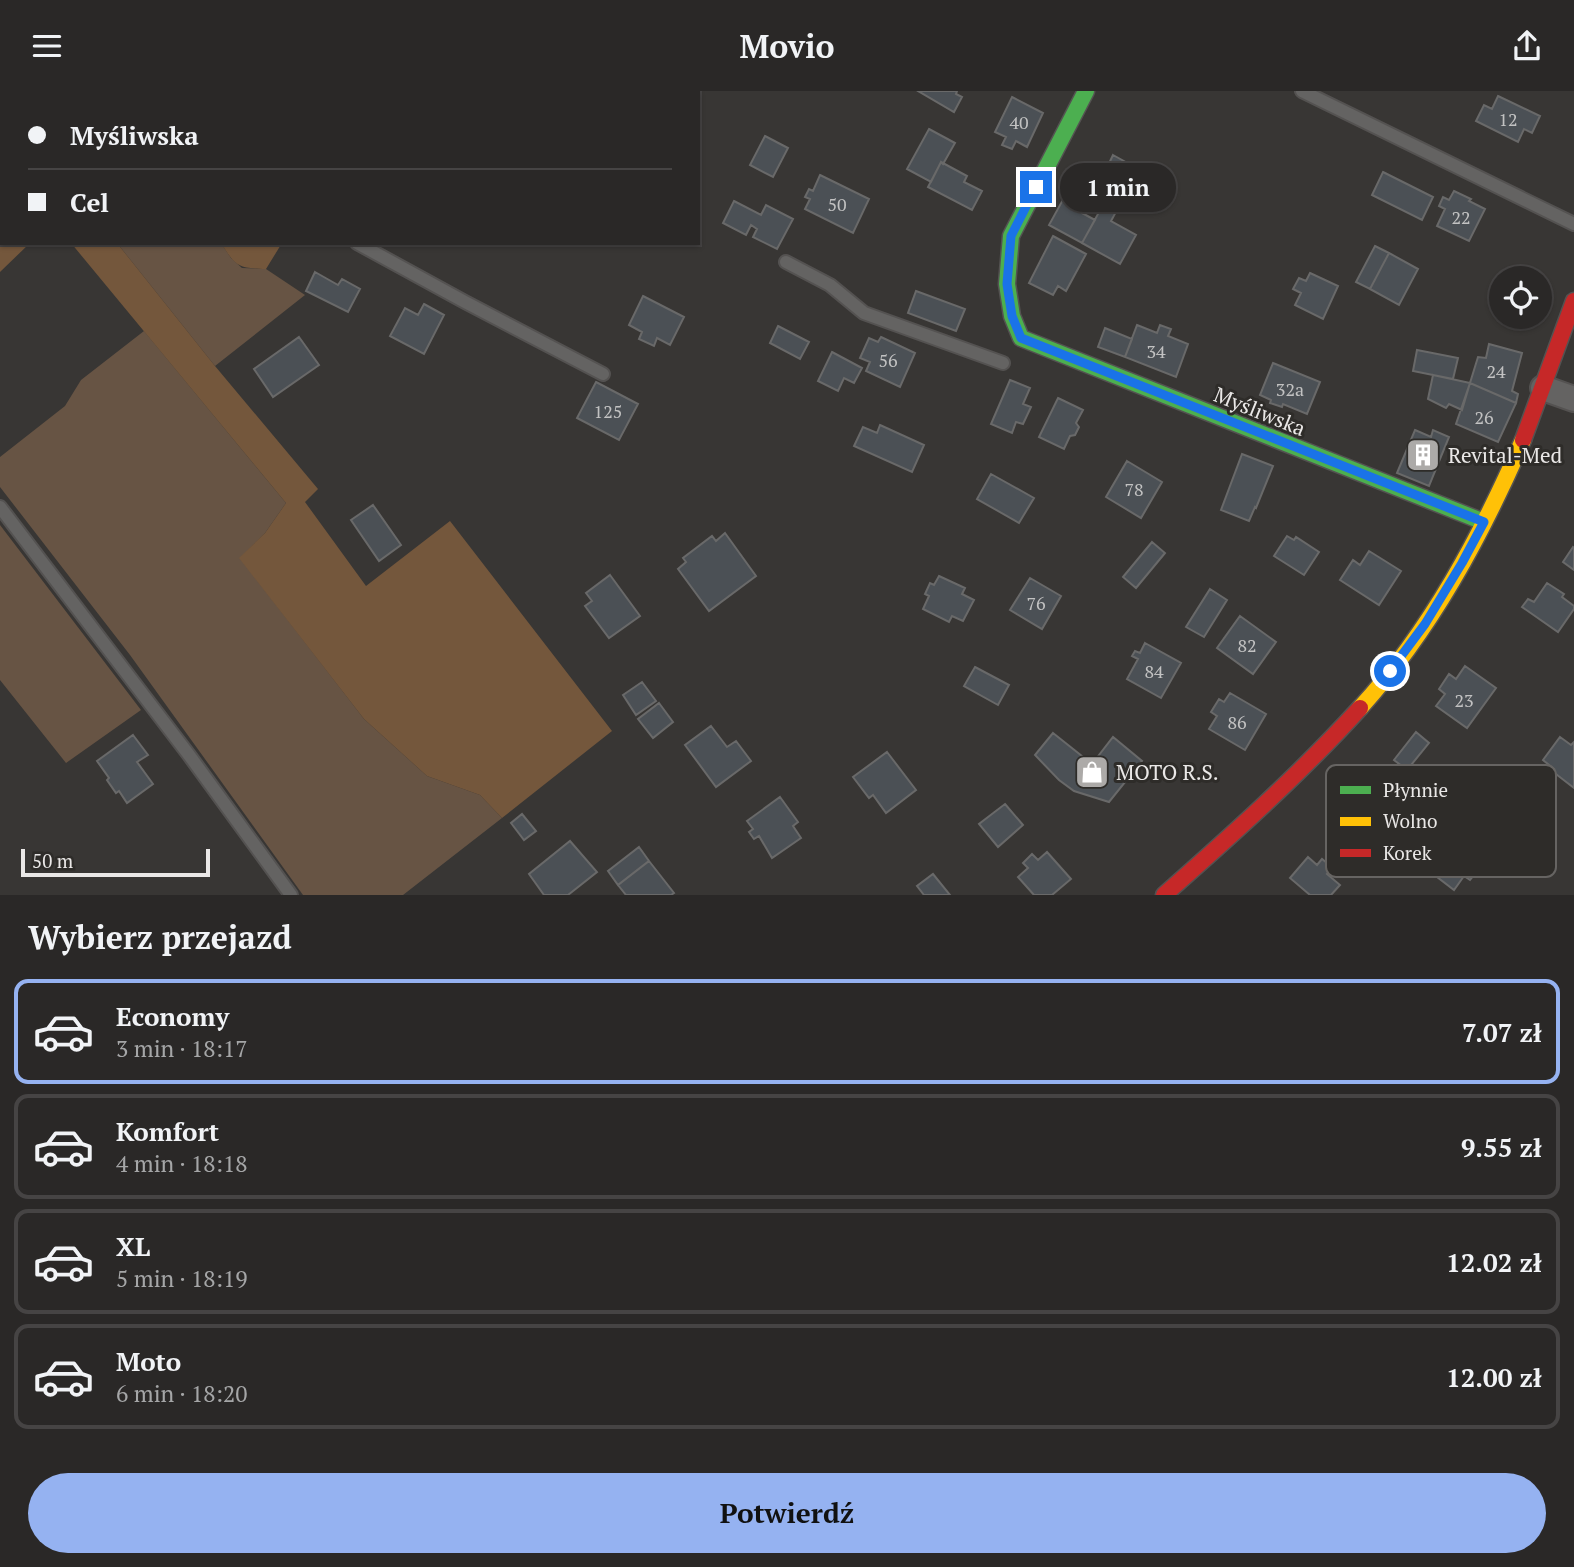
<!DOCTYPE html>
<html lang="pl">
<meta charset="utf-8">
<style>
body{margin:0;font-family:"PT Serif",serif;background:#32302f;color:#f1f3f6;height:100vh;display:flex;flex-direction:column;font-size:26px;white-space:nowrap}
*{box-sizing:border-box;margin:0}
p{font-size:23px;color:#a5a6a7}
.icon{flex:none;width:38px;height:38px;fill:none;stroke:currentColor;stroke-width:2;stroke-linecap:round;stroke-linejoin:round}
.map{position:relative;height:804px;overflow:hidden}
.panel{display:flex;flex-direction:column;background:#2a2827;flex:1}
.panel>*{flex:none}
.top-card{position:absolute;left:0px;top:0px;width:700px;height:154px;box-shadow:0 2px 5px #0004,0 0 0 2px #464444;display:grid;align-content:center;height:154px;padding:0 28px;background:#2a2827}
.fabs{position:absolute;left:1489px;top:175px;display:grid;gap:14px}
.fabs a{display:grid;place-items:center;width:63px;height:63px;border-radius:50%;background:#2a2827;box-shadow:0 2px 5px #0004,0 0 0 2px #464444;font-size:35px}
.scale{position:absolute;left:21px;bottom:18px;width:189px;box-sizing:border-box;padding-left:7px;border:4px solid #eae8e7;border-top:0;font-size:19px;line-height:24px;white-space:nowrap;color:#eae8e7;-webkit-text-stroke:5px #2e2c29;paint-order:stroke}
.end{position:absolute;width:32px;height:32px;margin:-16px;border:9px solid #1a73e8;background:#fff;box-shadow:0 0 0 4px #fff}
.from{border-radius:50%}
.bubble{position:absolute;height:49px;border-radius:24px;background:#2a2827;box-shadow:0 2px 5px #0004,0 0 0 2px #464444;font-size:23px;font-weight:700;line-height:49px;text-align:center}
.top-card b{display:flex;align-items:center;gap:24px;height:66px;font-size:26px}
.top-card b+b{border-top:2px solid #464444}
.top-card i{width:18px;height:18px;background:#f1f3f6}
ul{padding:0;list-style:none}
li{display:flex;align-items:center;gap:21px;height:105px;margin:0 14px 10px;padding:0 14px;border:4px solid #464444;border-radius:14px}
li div{flex:1}
li b{display:block;font-size:26px}
li em{font-style:normal;font-weight:700}
li.current{border-color:#95b2f1}
li>.icon{width:63px;height:63px;stroke-width:1.5}
h2{padding:0 28px;font-size:32px;line-height:84px}
.button{display:flex;gap:14px;margin-top:auto;padding:14px 28px}
.button a{flex:1;height:80px;border-radius:42px;background:#95b2f1;color:#111;font-size:28px;font-weight:700;line-height:80px;text-align:center}
header{display:flex;justify-content:space-between;align-items:center;height:91px;padding:0 28px;background:#2a2827;font-size:32px;font-weight:700}
.map>svg:first-child{display:block}
.green{fill:#675444}
.forest{fill:#74573c}
.building{fill:#4b5055;stroke:#696969;stroke-width:2}
.lines{fill:none;stroke-linecap:round;stroke-linejoin:round}
.lane-casing{stroke:#545251;stroke-width:16}
.street-casing{stroke:#545251;stroke-width:28}
.fast-casing{stroke:#545251;stroke-width:19}
.slow-casing{stroke:#545251;stroke-width:19}
.jam-casing{stroke:#545251;stroke-width:19}
.lane{stroke:#646362;stroke-width:12}
.street{stroke:#646362;stroke-width:24}
.fast{stroke:#4caf50;stroke-width:16}
.slow{stroke:#ffc107;stroke-width:16}
.jam{stroke:#c62828;stroke-width:16}
.route{stroke:#1a73e8;stroke-width:9}
.labels{text-anchor:middle;dominant-baseline:central;stroke-width:6;stroke-linejoin:round;paint-order:stroke}
.number-label{font-size:18px;fill:#c2c2c2}
.street-label{font-size:21px;fill:#eae8e7;stroke:#2e2c29}
.poi-label{font-size:21px;fill:#eae8e7;stroke:#2e2c29;text-anchor:start}
.key{fill:#2e2c29;stroke:#666462;stroke-width:2}
.key-label{font-size:19px;fill:#eae8e7}
</style>
<header><svg class="icon" aria-label="menu" viewBox="0 0 24 24"><path d="M4 6h16M4 12h16M4 18h16"/></svg>Movio<svg class="icon" aria-label="share" viewBox="0 0 24 24"><path d="M12 15V3M7 8l5-5 5 5M5 13v7h14v-7"/></svg></header>
<div class="map">
<svg width="1574" height="804" viewBox="0 0 1574 804">
<rect width="100%" height="100%" fill="#383634"/>
<path class="green" d="M117,152h104l10,15 11,10 24,1 39,26 -90,71z
M144,240l142,172 -21,30 -25,25 124,161 63,57 53,19 22,23 -99,77h-100l-173,-240 -130,-168v-30l65,-51 16,-26z
M0,434l141,185 -75,53 -66,-83z"/>
<path class="forest" d="M0,0h89l2,2h-89v150h28l-30,29z
M71,152h46l98,123 103,123 -13,13 61,84 84,-65 162,210 -110,87 -22,-23 -53,-19 -63,-57 -125,-161 26,-25 21,-30z
M221,152h61l-16,26c-28,-1 -30,-2 -45,-26z"/>
<path class="building" d="M157,0h47l-1,2h-47z
M918,0h39l-1,3 6,3 -8,15z
M1498,5l42,20 -8,17 -8,-4 -6,13 -42,-21 8,-16 8,4z
M1012,6l31,16 -16,34 -11,-6 -4,8 -10,-4 4,-8 -11,-5z
M929,38l26,14 -12,21 -2,-2 -10,20 -24,-13z
M765,45l23,12 -15,29 -23,-12z
M1113,64l36,20 -9,16 -35,-19z
M941,71l26,14 -3,6 18,9 -10,19 -44,-23z
M1383,81l50,25 -11,23 -50,-25z
M820,84l49,24 -16,34 -48,-24 5,-10 -5,-2 4,-8 4,2z
M1454,100l17,8 -2,2 16,8 -16,32 -32,-15 8,-17 -6,-3 4,-9 6,3z
M1065,105l20,11 -3,6 13,7 -13,23 -33,-18z
M734,110l27,14 5,-10 27,14 -16,30 -24,-12 4,-8 -6,-4 -5,10 -23,-12z
M1104,112l13,7 -6,11 25,14 -16,29 -38,-21z
M1053,145l33,18 -20,37 -8,-5 -5,9 -24,-12z
M1375,155l14,7 -19,36 -14,-7z
M1389,162l29,16 -19,36 -29,-16z
M315,181l23,13 4,-6 18,10 -12,23 -42,-21z
M1310,182l28,13 -15,33 -28,-14 6,-12 -8,-4 6,-11 7,3z
M916,200l49,18 -9,22 -48,-18z
M643,205l41,21 -14,28 -13,-7 -3,8 -15,-7 3,-7 -13,-7z
M424,213l20,11 -20,39 -34,-18 15,-28 13,7z
M1137,234l20,8 3,-8 11,4 -3,7 20,8 -12,33 -51,-20z
M778,235l31,16 -9,17 -30,-16z
M1105,237l27,11 -7,18 -27,-10z
M299,246l20,28 -46,32 -19,-28z
M881,246l34,16 -15,34 -34,-16 4,-9 -10,-4 9,-20 9,4z
M1489,253l33,9 -10,38 6,3 -2,9 -46,-20 8,-26 8,1z
M1417,259l41,8 -5,21 -40,-8z
M832,261l30,16 -8,15 -10,-5 -6,13 -20,-10z
M1273,272l47,19 -13,32 -24,-10 -1,3 -12,-4 1,-3 -11,-5z
M1433,284l37,8 -8,27 -13,-6 -3,4 -18,-9z
M1010,289l20,8 -7,16 8,3 -8,17 -7,-2 -4,11 -21,-9z
M596,291l42,22 -19,36 -42,-22z
M1470,292l46,20 -18,39 -42,-18z
M1058,307l25,12 -7,13 3,4 -4,8 -5,1 -6,13 -25,-12z
M880,334l44,20 -12,27 -58,-26 9,-19 14,6z
M1415,339l16,7 2,-7 16,7 -20,49 -32,-13z
M1242,363l31,12 -17,42 -1,-1 -6,14 -28,-11z
M1127,370l35,21 -21,36 -35,-21z
M991,383l43,24 -15,25 -42,-24z
M373,414l28,40 -22,16 -28,-41z
M725,442l31,43 -47,35 -31,-42 8,-7 -3,-4 29,-22 4,5z
M1287,445l7,4 2,-3 23,15 -15,23 -30,-19z
M1152,451l13,11 -29,35 -13,-11z
M1573,456l1,1v22l-11,-8z
M1369,460l32,20 -22,34 -39,-25 13,-20 7,5z
M610,484l30,41 -31,22 -24,-32 7,-5 -6,-8z
M939,485l26,12 -3,6 12,6 -11,21 -11,-5 -3,6 -26,-13 6,-13 -4,-2 5,-11 4,2z
M1030,487l31,18 -19,33 -32,-19z
M1547,492l17,11 -2,3 12,9v3l-16,23 -36,-25 6,-8 6,3z
M1210,498l17,11 -23,37 -18,-10z
M1240,525l36,26 -23,32 -36,-26z
M1145,552l36,20 -20,35 -34,-19 11,-20 -6,-3 3,-5 5,2z
M1465,575l31,22 -29,40 -31,-22 9,-12 -6,-5 10,-15 7,5z
M975,576l34,18 -11,20 -34,-19z
M642,591l14,19 -20,14 -13,-20z
M1230,602l36,21 -21,36 -36,-21 8,-13 -6,-4 8,-13 5,3z
M659,612l14,19 -20,16 -15,-19z
M711,635l16,21 9,-6 15,20 -35,26 -31,-42z
M1416,641l13,11 -22,27 -13,-10z
M1053,642l39,31 21,-27 29,24 -33,41 -35,-11 -15,-11 -24,-25z
M133,644l15,20 -11,7 16,22 -26,19 -8,-12 -3,2 -9,-13 2,-2 -12,-17z
M1560,646l11,8 3,-3v46l-22,-17 2,-2 -11,-9z
M887,661l29,38 -30,23 -13,-18 -4,3 -16,-21z
M780,706l18,25 -5,4 8,12 -29,20 -13,-22 -5,3 -5,-7 4,-3 -6,-8z
M1005,713l18,21 -25,22 -19,-23z
M522,723l14,17 -12,9 -13,-17z
M1437,740l45,34 -12,15 -6,-4 -10,14 -39,-30z
M570,750l27,31 -29,23h-24l-15,-21z
M639,756l10,14 -31,24 -10,-14z
M1047,761l24,27 -19,16h-18l-16,-18 10,-9 -5,-5 9,-9 6,6z
M1308,766l9,8 5,-6 11,9 -6,6 13,11 -9,10h-21l-20,-17z
M649,770l25,32 -3,2h-45l-8,-10z
M933,783l17,21h-26l-7,-9z"/>
<g class="lines">
<g class="lane-casing">
<path id="lane" d="M94,0l3,2
M1302,0l272,133
M357,152l108,59 138,72
M786,171l44,23 34,28 139,50
M0,416l189,248 102,140"/>
</g>
<g class="street-casing">
<path id="street" d="M1543,297l31,11"/>
</g>
<g class="fast-casing">
<path id="fast" d="M1086,0l-75,145 -4,48 5,32 9,22 463,184"/>
</g>
<g class="slow-casing">
<path id="slow" d="M1360,617c71,-78 121,-172 163,-268"/>
</g>
<g class="jam-casing">
<path id="jam" d="M1523,349l51,-139
M1164,804c68,-60 135,-120 196,-187"/>
</g>
<use href="#lane" class="lane"/>
<use href="#street" class="street"/>
<use href="#fast" class="fast"/>
<use href="#slow" class="slow"/>
<use href="#jam" class="jam"/>
</g>
<g class="lines">
<path class="route" d="M1036,96l-25,49 -4,48 5,32 9,22 463,184 -22,41 -37,61 -35,47"/>
</g>
<defs>
<g id="building-square" transform="scale(1.75)"><rect x="-9" y="-9" width="18" height="18" rx="4" fill="#acaaa8" stroke="#2e2c29"/><path d="M-4-6H4V6H1V3H-1V6H-4ZM-2.5-4.3h1.7v1.8h-1.7ZM.8-4.3h1.7v1.8H.8ZM-2.5-1h1.7V.8h-1.7ZM.8-1h1.7V.8H.8Z" fill="#fff"/></g>
<g id="shop-square" transform="scale(1.75)"><rect x="-9" y="-9" width="18" height="18" rx="4" fill="#acaaa8" stroke="#2e2c29"/><path d="M-5-2.5h2.3a2.7 3.5 0 0 1 5.4 0H5L5.5 6h-11ZM-1.5-2.5h3a1.5 2.3 0 0 0-3 0Z" fill="#fff"/></g>
</defs>
<g fill-rule="evenodd">
<use href="#building-square" x="1423" y="364"/>
<use href="#shop-square" x="1092" y="681"/>
</g>
<g class="labels">
<g class="number-label">
<text x="1508" y="28">12</text>
<text x="1019" y="31">40</text>
<text x="837" y="113">50</text>
<text x="1461" y="126">22</text>
<text x="1156" y="260">34</text>
<text x="888" y="269">56</text>
<text x="1496" y="280">24</text>
<text x="1290" y="298">32a</text>
<text x="608" y="320">125</text>
<text x="1484" y="326">26</text>
<text x="1134" y="398">78</text>
<text x="1036" y="512">76</text>
<text x="1247" y="554">82</text>
<text x="1154" y="580">84</text>
<text x="1464" y="609">23</text>
<text x="1237" y="631">86</text>
</g>
<g class="street-label">
<text transform="translate(1260 320) rotate(22)">Myśliwska</text>
</g>
<g class="poi-label">
<text x="1448" y="364">Revital-Med</text>
<text x="1116" y="681">MOTO R.S.</text>
</g>
</g>
<rect x="1326" y="674" width="230" height="112" rx="10" class="key"/>
<rect x="1340" y="695" width="31" height="8" fill="#4caf50"/>
<rect x="1340" y="726" width="31" height="9" fill="#ffc107"/>
<rect x="1340" y="758" width="31" height="8" fill="#c62828"/>
<g class="key-label">
<text x="1383" y="706">Płynnie</text>
<text x="1383" y="737">Wolno</text>
<text x="1383" y="769">Korek</text>
</g>
</svg>
<div class="fabs">
<a><svg class="icon" aria-label="locate" viewBox="0 0 24 24"><circle cx="12" cy="12" r="6"/><path d="M12 2v4M12 18v4M2 12h4M18 12h4"/></svg></a>
</div>
<div class="scale">50 m</div>
<i class="end from" style="left:1390px;top:580px"></i>
<i class="end" style="left:1036px;top:96px"></i>
<div class="bubble" style="left:1060px;top:72px;width:116px">1 min</div>
<div class="top-card">
<b><i class="from"></i>Myśliwska</b>
<b><i></i>Cel</b>
</div>
</div>
<section class="panel">
<h2>Wybierz przejazd</h2>
<ul>
<li class="current"><svg class="icon" aria-label="car" viewBox="0 0 24 24"><path d="M5 17H2v-5l4-1 3-4h7l3 4 3 1v5h-3M9 17h6M6 11h13"/><circle cx="7" cy="17" r="2"/><circle cx="17" cy="17" r="2"/></svg><div><b>Economy</b><p>3 min · 18:17</p></div><em>7.07 zł</em></li>
<li><svg class="icon" aria-label="car" viewBox="0 0 24 24"><path d="M5 17H2v-5l4-1 3-4h7l3 4 3 1v5h-3M9 17h6M6 11h13"/><circle cx="7" cy="17" r="2"/><circle cx="17" cy="17" r="2"/></svg><div><b>Komfort</b><p>4 min · 18:18</p></div><em>9.55 zł</em></li>
<li><svg class="icon" aria-label="car" viewBox="0 0 24 24"><path d="M5 17H2v-5l4-1 3-4h7l3 4 3 1v5h-3M9 17h6M6 11h13"/><circle cx="7" cy="17" r="2"/><circle cx="17" cy="17" r="2"/></svg><div><b>XL</b><p>5 min · 18:19</p></div><em>12.02 zł</em></li>
<li><svg class="icon" aria-label="car" viewBox="0 0 24 24"><path d="M5 17H2v-5l4-1 3-4h7l3 4 3 1v5h-3M9 17h6M6 11h13"/><circle cx="7" cy="17" r="2"/><circle cx="17" cy="17" r="2"/></svg><div><b>Moto</b><p>6 min · 18:20</p></div><em>12.00 zł</em></li>
</ul>
<div class="button"><a>Potwierdź</a></div>
</section>
